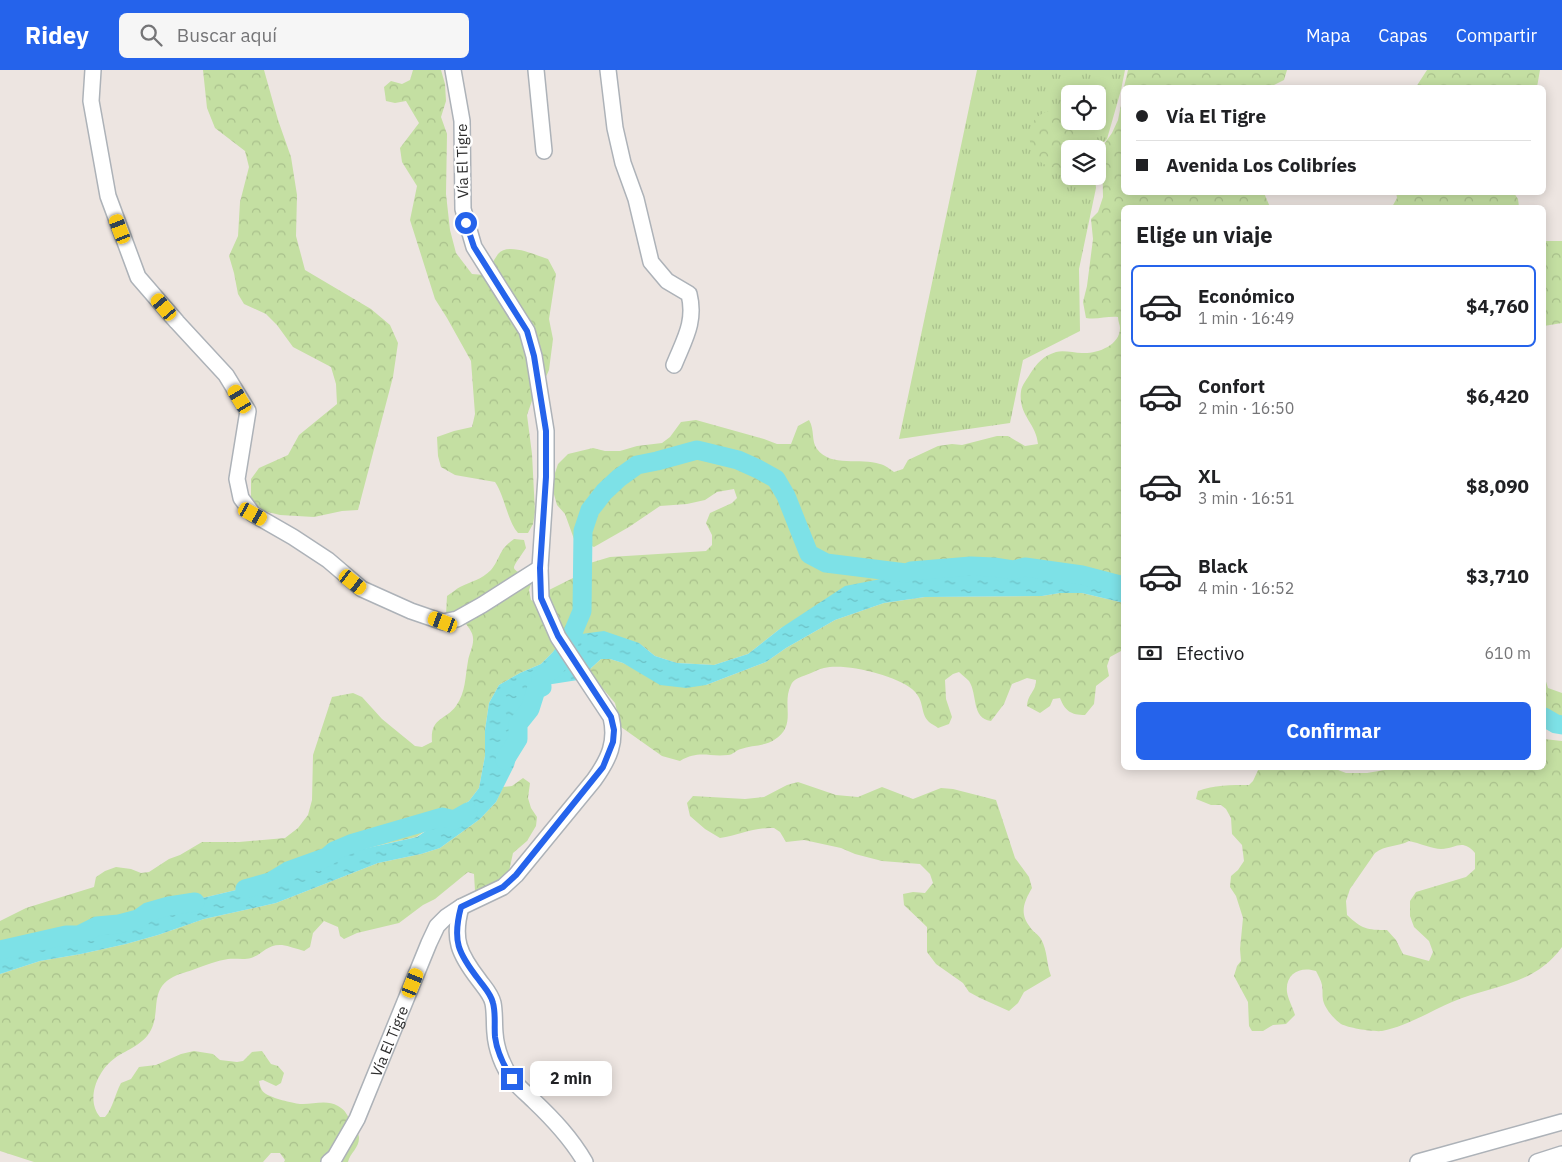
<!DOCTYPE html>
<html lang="es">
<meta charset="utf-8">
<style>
body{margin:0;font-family:"IBM Plex Sans",sans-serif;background:#f6f6f6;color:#202124;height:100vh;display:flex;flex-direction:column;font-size:19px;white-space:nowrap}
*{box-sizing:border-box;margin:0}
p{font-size:16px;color:#757577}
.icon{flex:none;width:28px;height:28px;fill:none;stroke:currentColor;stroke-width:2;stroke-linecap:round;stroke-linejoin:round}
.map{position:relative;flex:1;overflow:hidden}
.side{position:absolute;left:1121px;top:135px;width:425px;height:565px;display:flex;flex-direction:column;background:#fff;border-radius:8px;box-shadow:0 2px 12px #0003}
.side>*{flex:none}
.banner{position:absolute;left:1121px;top:15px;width:425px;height:110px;border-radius:8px;box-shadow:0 2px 12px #0003;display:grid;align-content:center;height:110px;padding:0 15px;background:#fff}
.tools{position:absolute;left:1061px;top:15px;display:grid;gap:10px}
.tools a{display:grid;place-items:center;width:45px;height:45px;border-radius:8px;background:#fff;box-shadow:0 2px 12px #0003;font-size:25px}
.end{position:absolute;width:22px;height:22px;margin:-11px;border:6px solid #2563eb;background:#fff;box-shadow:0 0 0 2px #fff}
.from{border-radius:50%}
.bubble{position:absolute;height:35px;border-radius:8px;background:#fff;box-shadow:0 2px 12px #0003;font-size:16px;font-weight:800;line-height:35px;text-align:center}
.car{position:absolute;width:15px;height:30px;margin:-15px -8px;border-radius:6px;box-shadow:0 0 4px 1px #0007;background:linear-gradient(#f5c518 24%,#345 0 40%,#f5c518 0 76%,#345 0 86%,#f5c518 0)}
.banner b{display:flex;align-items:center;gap:18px;height:48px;font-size:19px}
.banner b+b{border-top:1px solid #e0e0e0}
.banner i{width:12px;height:12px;background:#202124}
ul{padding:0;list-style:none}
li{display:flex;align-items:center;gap:15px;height:82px;margin:0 10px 8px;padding:0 5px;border:2px solid transparent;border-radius:8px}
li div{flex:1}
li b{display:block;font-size:19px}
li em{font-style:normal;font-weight:800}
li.current{border-color:#2563eb}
li>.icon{width:45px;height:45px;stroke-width:1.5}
h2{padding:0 15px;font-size:22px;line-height:60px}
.pay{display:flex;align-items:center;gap:12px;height:55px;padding:0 15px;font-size:19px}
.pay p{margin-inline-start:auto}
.button{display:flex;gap:10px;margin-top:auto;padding:10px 15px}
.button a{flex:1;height:58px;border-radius:8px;background:#2563eb;color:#fff;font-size:20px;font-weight:800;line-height:58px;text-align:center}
header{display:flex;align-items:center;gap:30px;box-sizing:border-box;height:70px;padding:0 25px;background:#2563eb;color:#fff}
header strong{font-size:24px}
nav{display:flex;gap:28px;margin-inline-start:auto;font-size:18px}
.search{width:350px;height:45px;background:#f6f6f6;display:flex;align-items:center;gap:12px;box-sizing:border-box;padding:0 18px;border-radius:8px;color:#757577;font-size:19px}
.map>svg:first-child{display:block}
.grass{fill:url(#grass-tufts);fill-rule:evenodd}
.forest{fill:url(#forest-crowns);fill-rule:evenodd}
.water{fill:url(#water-ripples)}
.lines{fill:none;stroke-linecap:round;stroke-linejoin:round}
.river{stroke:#7de1e7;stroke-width:19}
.minor-casing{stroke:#adb2b8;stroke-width:18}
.minor{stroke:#fff;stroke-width:15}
.route{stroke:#2563eb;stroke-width:6}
.labels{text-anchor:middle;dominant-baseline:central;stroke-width:5;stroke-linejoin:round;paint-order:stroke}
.street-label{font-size:15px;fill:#2d2d2d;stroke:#fff}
</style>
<header>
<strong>Ridey</strong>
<div class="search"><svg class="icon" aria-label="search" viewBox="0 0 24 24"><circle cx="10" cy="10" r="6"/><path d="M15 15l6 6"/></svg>Buscar aquí</div>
<nav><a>Mapa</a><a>Capas</a><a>Compartir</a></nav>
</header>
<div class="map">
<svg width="1562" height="1092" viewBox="0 0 1562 1092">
<defs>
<pattern id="grass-tufts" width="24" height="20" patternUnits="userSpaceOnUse" patternTransform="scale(1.25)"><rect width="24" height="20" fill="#c4dfa2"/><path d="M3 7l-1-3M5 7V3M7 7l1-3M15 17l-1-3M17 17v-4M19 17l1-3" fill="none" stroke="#a9c08c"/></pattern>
<pattern id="forest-crowns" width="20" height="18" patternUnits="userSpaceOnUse" patternTransform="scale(1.25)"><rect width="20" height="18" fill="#c4dfa2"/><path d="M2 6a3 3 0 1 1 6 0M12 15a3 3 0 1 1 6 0" fill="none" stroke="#a9c08c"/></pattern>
<pattern id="water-ripples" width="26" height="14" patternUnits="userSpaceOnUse" patternTransform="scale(1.25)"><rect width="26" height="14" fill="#7de1e7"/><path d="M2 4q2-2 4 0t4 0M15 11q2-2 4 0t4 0" fill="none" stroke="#6cc1c6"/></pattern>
</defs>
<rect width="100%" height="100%" fill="#ede5e1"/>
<path class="grass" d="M977,0h148l-4,20 -14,49 -10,10h-27v27h25l1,12 -17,81 1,62 -57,29 -13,63 -111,16zM1070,24h28v27h-28z"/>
<path class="forest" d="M203,0h61l14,50 13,37 6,38 -1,41 9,34 66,39 19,16 8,18 -5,34 -35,133 -16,1 -28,6 -34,-2 -16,-4 -13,-12v-20l8,-11 29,-13 11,-20 38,-31 -1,-20 -5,-17 -38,-20 -16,-22 -11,-11 -22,-10 -6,-10 -4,-21 -5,-17 9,-20 2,-34 9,-35 -4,-16 -30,-23 -8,-20z
M413,0h28l4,14 1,17 -5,16 6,17 -1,60 4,36 6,23 16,21 12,1c5,-6 9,-14 14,-21 10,-12 37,1 50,5l8,15 -7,45 4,20 -4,31 -8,18 -7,7 -7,20 5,39 3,58 -2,12 -5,9h-10c-11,-13 -13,-36 -23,-51l-40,-7 -14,-8 -3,-11 -1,-19 17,-6 18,-4 3,-13 -4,-53 -24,-43 -12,-19 -25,-79 7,-34 -15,-24 -2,-14 19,-25 -13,-22 -11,2 -9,-2 -2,-14 7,-6 11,3 8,-4z
M1128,0h159l-3,10 -14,7h-146z
M1427,0h113l-3,17h-121z
M1124,20v102l140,1 6,14 -146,1v378l-59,-13 -94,-7 -65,8 -125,54 -33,26 -34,11 -37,-2 -22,-7 -16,-13 -82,5 -16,16 -21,9 -21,12 -10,18 -4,27v26l-6,32 -10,13 -53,36 -89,20 -57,25 -101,24 -31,13 -138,33v-31l26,-13 68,-21 2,-10 9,-6 11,-4 15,2 10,4 8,-1 20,-13 11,-4 22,-13h37l46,-4 13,-10 10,-13 4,-15 1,-45 19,-58 21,-4 9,4 20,22 33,27 7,1 10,-5c-2,-25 13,-21 24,-36 10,-14 9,-29 12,-45 1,-7 6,-16 5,-23 0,-5 -4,-10 -7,-14l-14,3 -6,-12 1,-19c5,-3 9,-7 13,-9 12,-6 21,-7 31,-17 10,-12 7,-20 23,-31l10,1 2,8c-19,29 -14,14 5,36l-2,6 2,10 2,1 8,-3 8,-8 26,-13 15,-14 20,-6 96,-6 6,-6v-10l-6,-12 4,-10 22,-10 5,-5 -3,-9 -17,3 -12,8 -18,4 -27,2 -31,21 -35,20 -20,-8 -9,-25 -8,-9 -4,-14v-12l5,-15 10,-10 25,-6 12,3h15l17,-5 25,-3 8,-6 11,-15 15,-2 68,19 13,5h14l7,-18 11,-6c6,10 2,21 8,29 14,19 44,8 63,15 5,1 10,5 14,8l9,-3 5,-9 30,-14 14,-2 10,1 35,-9h11l17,10 13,-2c-2,-22 -20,-28 -17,-53 1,-6 6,-12 9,-17 7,-11 13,-18 26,-22 8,-2 18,1 26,1 14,1 38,-7 38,-25 0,-3 -2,-7 -2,-11 -11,-1 -21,3 -32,1l-3,-16 4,-16 6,-47 -2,-20 7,-7 5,-15 -1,-50 10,-14 6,-13z
M1070,38v13h12l-2,28h-10v18l-6,2c-6,-1 -17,-2 -22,-6 -14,-10 -18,-38 -2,-48 9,-6 19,-6 30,-7z
M1396,122l118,1 4,6 1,8h-127l5,-9z
M1544,171h18v82l-18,3z
M1060,523h22l42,10v49l-3,-1 -11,6 -3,9 2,10 -13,10 -2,18 -9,11c-14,0 -20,-4 -25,-17l-7,1 -3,7 -10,7 -13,-7c1,-13 9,-14 9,-26l-9,-2 -15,6 -8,20 -13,17c-20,-3 -13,-26 -22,-40 -3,-3 -7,-6 -10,-9l-6,2 -8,6 1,19 6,18 -3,7 -11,4c-2,-2 -7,-4 -9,-6 -10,-10 -3,-21 -17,-33 -18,-14 -66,-26 -88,-21 -6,1 -12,5 -18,7 -5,2 -13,4 -15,10 -10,20 7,40 -17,55 -8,6 -23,5 -33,9 -5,1 -8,6 -13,6 -21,2 -29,-5 -48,6l-18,-5 -41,-29 -6,-24 -27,-32 13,-12h9l13,4 17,8 13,9 53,5 60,-23 20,-14 49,-28 49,-17 41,-6 117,-1z
M1544,605l4,13 14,5v37l-18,-5z
M1544,669l18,2v206c-28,39 -70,38 -110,55 -23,10 -45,24 -70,29 -9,1 -33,-3 -41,-7 -7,-5 -16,-15 -18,-24 -1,-5 0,-10 -1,-15 -1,-5 -4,-10 -6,-14 -15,-5 -31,2 -29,21 1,7 6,16 8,23l-9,9 -13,1 -10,6h-11l-3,-5 -1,-24 -14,-26 3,-10 4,-5 -1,-12 3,-31 -7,-22 -6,-9 1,-11 7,-6 6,-9 -2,-16 -10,-11 -1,-16 -5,-9 -5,-4h-10l-15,-6 2,-8c16,-6 33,-6 51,-6l4,-4 6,-13h74l13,5h21l29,-5h148zM1409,771c10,2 24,8 32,8 15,0 21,-11 34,4v16l-9,8 -50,15 -6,9v15l4,11 15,14 4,11 -4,9 -26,-7 -7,-14 -9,-10c-20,0 -25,-1 -40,-15l-1,-14 4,-12 25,-36c10,-8 23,-6 34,-12z
M523,708l7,5 -2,15 3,10 6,9 -1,9 -9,15 -14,12 -5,23 -25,16 -8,-1 -1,-17 -6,-2 -33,27 -12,6 -24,18 -42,10 -13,6 -4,-3 -2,-9 -14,-6 -11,12 -3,14 -6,4c-7,-2 -15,-5 -22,-6 -15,-1 -19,9 -31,13 -7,2 -16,0 -23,1 -12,2 -22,6 -33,10 -7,3 -15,4 -22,8 -24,13 -12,33 -22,53 -8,15 -23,19 -36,28 -17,12 -30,41 -15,59h5c8,-9 10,-23 16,-34l10,-4 8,-12 17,-2 25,-11 13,-3 19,3 7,6 17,2 6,-1 9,-9 10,-1 9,13 7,2 6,7 -3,10 -5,3 -13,-6 -4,1c1,5 2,10 7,13 6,4 26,9 34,10 12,1 26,-5 38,2 8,4 10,11 14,18 2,5 7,8 7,14 0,10 -9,15 -11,24h-64l1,-2 -5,-7h-9l-8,9h-229l-34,-11v-177l40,-13 41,-7 45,-10 32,-9 46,-16 72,-16 102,-40 43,-9 19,-6 40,-29 16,-17 7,-15 9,-1z
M798,712l38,13 22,2 24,-10 31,12 28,-11 12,1 43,11 19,58 14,19 3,11c-8,14 -13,25 -2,39 3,5 8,7 11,12 7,13 5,24 10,37l-27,16 -6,11 -9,8 -29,-13 -11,-6 -6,-9 -27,-19 -9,-12v-25l-23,-22 -1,-11 10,-2 12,1 8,-10 -3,-9 -10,-10 -38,-3 -27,-7 -14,-6 -37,-8 -18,2 -6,-10 -6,-4c-19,-1 -35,7 -54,10l-15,-9 -15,-13 -3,-13 6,-7 52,3 19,-2 23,-12z"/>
<path class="water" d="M971,496l94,7 59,13v17l-42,-10h-22l-18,3 -117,1 -41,6 -49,17 -49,28 -20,14 -60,23 -20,3 -26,-3 -37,-22 -13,-4h-9l-23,21 -32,5 -10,5 -11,11 -6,16 -1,33 -4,16 -18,36 -16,17 -40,29 -19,6 -43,9 -102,40 -72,16 -46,16 -32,9 -45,10 -41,7 -40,13v-22l138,-33 31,-13 101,-24 57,-25 90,-20 52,-36 10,-13 6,-32v-26l4,-27 10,-18 21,-12 21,-9 16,-16 24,-14 23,-3 35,12 16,13 22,7 37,2 34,-11 33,-26 64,-42 61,-12z"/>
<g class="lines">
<path class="river" d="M1544,647l12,7 6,1
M505,690l13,-21v-15l12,-15 6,-19 6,-3 -1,-8 15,-13 10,-17 16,-38 1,-80 7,-21 14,-18 15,-14 18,-13 20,-4 40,-11 41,10 20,9 18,10 10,17 23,58 17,9 80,10 5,-2 60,-5 23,1 19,3 12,-3 57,8 42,11
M245,819l25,-7 18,-11 39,-14 7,-6 19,-8 89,-26 12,3 14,-8
M0,880l66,-15h13l18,-9 22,-2 19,-5 10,-7 21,-6 26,-4"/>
<g class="minor-casing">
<g id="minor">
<path d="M93,0l-2,31 17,95 30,81 39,45 49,53 22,36 -11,68 4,19 12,16 40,23 35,23 34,29 49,22 32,11 14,-3 25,-14 58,-37"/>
<path d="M536,0l8,81"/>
<path d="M608,0l7,58 8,35 13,36 15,63 16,19 22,13c7,28 -5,46 -15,71"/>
<path d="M461,837c-9,32 -2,47 18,73 5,7 12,14 14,23 2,10 1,20 2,30 1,16 8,34 17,46 6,8 15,15 22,22 20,19 37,37 51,61"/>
<path id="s1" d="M329,1092l6,-5 22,-38 72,-176 8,-17 9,-9 15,-10 42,-20 13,-12 78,-95c15,-21 23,-38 17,-63l-53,-80 -17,-39 -1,-30 6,-91v-46l-12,-75 -7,-25 -53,-84 -11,-38 -1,-88 -9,-51"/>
<path d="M1418,1092l144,-40"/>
<path d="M1537,1092l25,-8"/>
</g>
</g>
<use href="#minor" class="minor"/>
</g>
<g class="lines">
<path class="route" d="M466,153l8,24 53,84 7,25 12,75v46l-6,91 1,30 17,38 53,81 3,13 -1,12 -10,25 -87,108 -13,12 -42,20c-9,34 -3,46 18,73 5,7 12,14 14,23 3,11 1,23 2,34 2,16 9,29 17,42"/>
</g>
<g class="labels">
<g class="street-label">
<text transform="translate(462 91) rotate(-91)">Vía El Tigre</text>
<text stroke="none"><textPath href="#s1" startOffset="136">Vía El Tigre</textPath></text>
</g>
</g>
</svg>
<div class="tools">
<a><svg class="icon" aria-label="locate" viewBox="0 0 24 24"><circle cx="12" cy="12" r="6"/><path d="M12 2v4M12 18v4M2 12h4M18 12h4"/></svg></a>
<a><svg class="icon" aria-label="layers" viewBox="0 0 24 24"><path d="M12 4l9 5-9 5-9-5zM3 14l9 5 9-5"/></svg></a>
</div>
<i class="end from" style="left:466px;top:153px"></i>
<i class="end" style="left:512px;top:1009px"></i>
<div class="bubble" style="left:530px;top:991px;width:82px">2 min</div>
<i class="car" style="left:120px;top:159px;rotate:339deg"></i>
<i class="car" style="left:164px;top:237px;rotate:320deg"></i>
<i class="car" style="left:240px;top:329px;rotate:329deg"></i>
<i class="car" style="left:253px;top:444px;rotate:119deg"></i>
<i class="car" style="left:353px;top:512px;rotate:128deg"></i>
<i class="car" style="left:443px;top:552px;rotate:291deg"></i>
<i class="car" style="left:413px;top:913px;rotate:22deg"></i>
<div class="banner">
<b><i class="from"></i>Vía El Tigre</b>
<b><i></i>Avenida Los Colibríes</b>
</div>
<section class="side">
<h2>Elige un viaje</h2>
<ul>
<li class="current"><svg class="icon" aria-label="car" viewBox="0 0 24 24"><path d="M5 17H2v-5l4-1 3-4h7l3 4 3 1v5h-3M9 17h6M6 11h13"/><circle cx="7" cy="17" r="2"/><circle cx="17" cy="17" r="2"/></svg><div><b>Económico</b><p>1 min · 16:49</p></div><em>$4,760</em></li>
<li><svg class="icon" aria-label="car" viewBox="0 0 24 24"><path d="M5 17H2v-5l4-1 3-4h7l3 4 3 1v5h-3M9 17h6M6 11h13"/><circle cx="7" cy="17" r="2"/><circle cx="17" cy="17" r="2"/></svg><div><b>Confort</b><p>2 min · 16:50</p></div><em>$6,420</em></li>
<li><svg class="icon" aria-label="car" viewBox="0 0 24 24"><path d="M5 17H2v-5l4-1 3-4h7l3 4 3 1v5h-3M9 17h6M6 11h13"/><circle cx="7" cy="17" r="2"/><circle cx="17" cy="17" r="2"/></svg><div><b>XL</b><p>3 min · 16:51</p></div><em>$8,090</em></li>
<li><svg class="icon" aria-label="car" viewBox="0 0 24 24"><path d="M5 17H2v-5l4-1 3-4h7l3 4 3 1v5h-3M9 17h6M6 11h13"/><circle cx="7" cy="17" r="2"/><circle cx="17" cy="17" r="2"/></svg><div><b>Black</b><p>4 min · 16:52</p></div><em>$3,710</em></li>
</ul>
<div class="pay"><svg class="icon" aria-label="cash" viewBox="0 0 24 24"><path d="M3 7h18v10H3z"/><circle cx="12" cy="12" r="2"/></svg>Efectivo<p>610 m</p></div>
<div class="button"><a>Confirmar</a></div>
</section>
</div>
